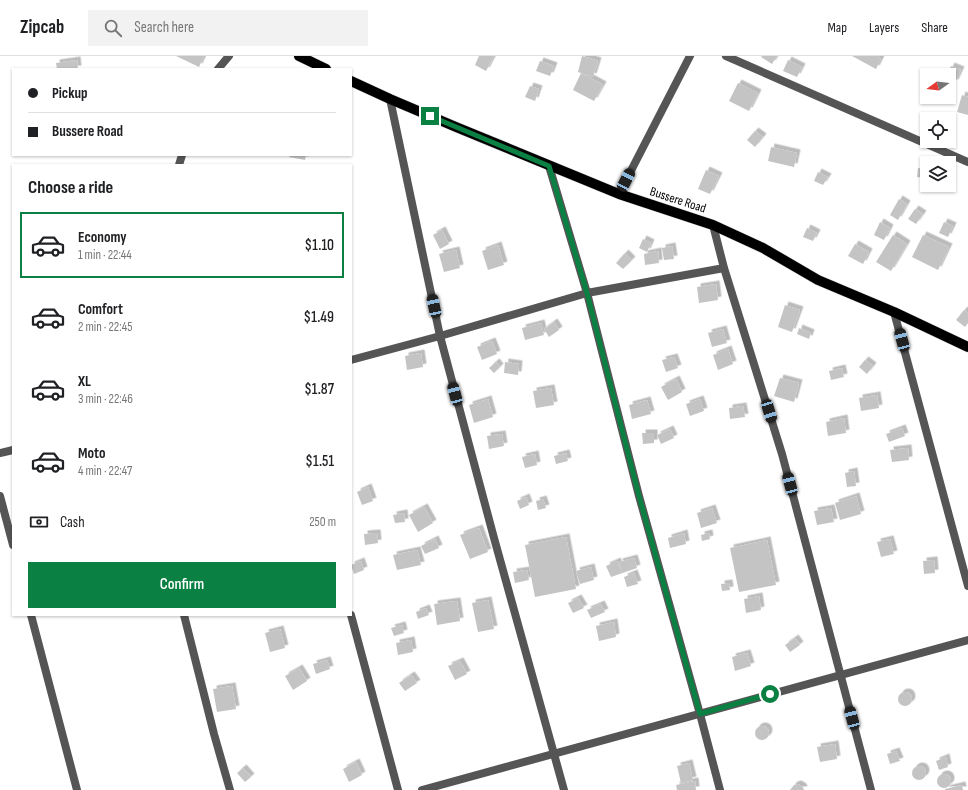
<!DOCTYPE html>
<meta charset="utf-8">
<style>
body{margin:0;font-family:"Sofia Sans Condensed",sans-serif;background:#f2f2f2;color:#202124;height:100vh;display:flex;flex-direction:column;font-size:15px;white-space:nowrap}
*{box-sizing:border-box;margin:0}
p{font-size:13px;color:#757577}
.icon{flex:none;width:22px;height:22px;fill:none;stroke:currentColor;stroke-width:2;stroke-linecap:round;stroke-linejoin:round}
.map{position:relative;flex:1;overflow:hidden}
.drawer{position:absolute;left:12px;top:108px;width:340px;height:452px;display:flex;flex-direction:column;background:#fff;border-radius:0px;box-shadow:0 1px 3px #0004}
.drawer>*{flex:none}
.banner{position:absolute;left:12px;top:12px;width:340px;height:88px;border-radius:0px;box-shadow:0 1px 3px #0004;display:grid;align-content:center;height:88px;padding:0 16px;background:#fff}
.needle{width:26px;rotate:255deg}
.tools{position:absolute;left:920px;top:12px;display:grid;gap:8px}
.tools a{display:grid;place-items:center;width:36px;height:36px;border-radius:0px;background:#fff;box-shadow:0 1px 3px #0004;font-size:20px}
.end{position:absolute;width:18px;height:18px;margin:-9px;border:5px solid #0b8043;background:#fff;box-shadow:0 0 0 2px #fff}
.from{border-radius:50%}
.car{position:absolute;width:12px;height:24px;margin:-12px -6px;border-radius:5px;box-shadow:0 0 3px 1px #0007;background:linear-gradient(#222 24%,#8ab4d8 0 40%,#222 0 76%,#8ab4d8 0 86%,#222 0)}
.banner b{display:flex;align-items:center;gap:14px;height:38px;font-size:15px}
.banner b+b{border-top:1px solid #e0e0e0}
.banner i{width:10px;height:10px;background:#202124}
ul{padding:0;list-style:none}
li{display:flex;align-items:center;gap:12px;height:66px;margin:0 8px 6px;padding:0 8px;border:2px solid transparent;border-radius:0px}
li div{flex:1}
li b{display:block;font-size:15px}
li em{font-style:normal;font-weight:600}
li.on{border-color:#0b8043}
li>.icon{width:36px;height:36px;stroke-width:1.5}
h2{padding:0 16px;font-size:18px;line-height:48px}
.pay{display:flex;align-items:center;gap:10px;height:44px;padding:0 16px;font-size:15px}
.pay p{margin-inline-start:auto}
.button{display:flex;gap:8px;margin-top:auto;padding:8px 16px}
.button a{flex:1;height:46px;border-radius:0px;background:#0b8043;color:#fff;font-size:16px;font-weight:600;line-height:46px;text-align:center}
header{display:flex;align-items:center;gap:24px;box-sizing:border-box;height:56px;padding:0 20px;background:#fff;border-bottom:1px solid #e0e0e0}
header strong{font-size:19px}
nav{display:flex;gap:22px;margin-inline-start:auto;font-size:14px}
.search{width:280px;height:36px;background:#f2f2f2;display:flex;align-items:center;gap:10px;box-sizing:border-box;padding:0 14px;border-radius:0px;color:#757577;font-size:15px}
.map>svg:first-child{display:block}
.building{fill:#c4c4c4;filter:url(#shadow)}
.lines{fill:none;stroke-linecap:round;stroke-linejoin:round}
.primary-casing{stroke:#dbdbdb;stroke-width:11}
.minor{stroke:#555;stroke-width:8}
.tertiary{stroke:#555;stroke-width:8}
.primary{stroke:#000;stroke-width:10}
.route{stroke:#0b8043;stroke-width:5}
.labels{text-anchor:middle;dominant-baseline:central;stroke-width:4;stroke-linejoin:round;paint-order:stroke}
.street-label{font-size:13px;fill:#000;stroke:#fff}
</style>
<header>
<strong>Zipcab</strong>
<div class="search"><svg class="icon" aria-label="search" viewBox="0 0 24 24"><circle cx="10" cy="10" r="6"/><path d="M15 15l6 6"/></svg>Search here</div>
<nav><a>Map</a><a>Layers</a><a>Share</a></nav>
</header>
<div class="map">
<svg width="968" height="734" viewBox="0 0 968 734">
<defs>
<filter id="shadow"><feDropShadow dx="3.5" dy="-3.5" stdDeviation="0" flood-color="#0004"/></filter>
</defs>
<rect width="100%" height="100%" fill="#fff"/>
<path class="building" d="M176,0h28l-5,11z
M479,0h15l-8,15 -11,-6z
M582,0l16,5 -5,16 -15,-5z
M762,0h15l-5,8 -11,-7z
M852,0h25l4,3 -5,10z
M77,4l1,9h-21l-1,-6z
M788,4l14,7 -5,10 -14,-6z
M540,5l14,5 -4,10 -14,-5z
M951,10l10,4 -6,13 -6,-3v-5h-2z
M581,17l22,12 -9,16 -21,-11z
M738,27l20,10 -9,18 -20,-10z
M530,30l9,3 -4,12 -10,-4z
M962,39l6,2v18l-11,-3z
M755,75l8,6 -8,10 -8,-7z
M771,91l26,6 -3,14 -26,-6z
M290,99h16l-1,5 -16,-3z
M918,112l9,1v9l-10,-1z
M706,114l13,6 -9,18 -12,-5z
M818,116l10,5 -5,8 -9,-4z
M899,143l8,5 -9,16 -8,-5z
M915,153l8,5 -7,10 -8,-5z
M880,166l10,6 -6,12 -10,-5z
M944,166l9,4 -5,11 -9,-4z
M807,172l10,5 -4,8 -10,-4z
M442,174l7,14 -9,5 -7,-14z
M893,179l14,9 -16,27 -15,-9z
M923,179l26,12 -11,23 -26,-13z
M643,183l8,4 -4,9 -8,-4z
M855,188l14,8 -6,12 -15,-8z
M498,189l6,20 -16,5 -6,-19z
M672,190l2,13 -10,1 -2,-12z
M456,194l4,18 -16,4 -5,-18z
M658,195l1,12 -14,2 -1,-11z
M625,197l7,7 -9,9 -7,-6z
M716,228l2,16 -19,3 -2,-16z
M785,249l15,5 -8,22 -14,-5z
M964,254l4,3v10l-3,4 -9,-7z
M554,266l5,8 -10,7 -5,-8z
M541,267l3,12 -19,5 -3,-12z
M799,272l12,5 -2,6 -12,-5z
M723,273l4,14 -15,4 -4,-14z
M492,285l5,13 -15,6 -5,-13z
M728,293l5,15 -15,6 -5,-15z
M421,297l2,14 -16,3 -2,-14z
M674,301l4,11 -12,4 -4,-12z
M865,304l8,6 -6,8 -8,-7z
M496,306l4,5 -6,6 -5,-5z
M505,306l14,2 -1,11 -14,-2z
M842,312l2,9 -13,3 -2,-9z
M780,322l19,5 -5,19 -20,-6z
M676,323l6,13 -14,8 -7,-13z
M551,332l3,17 -18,3 -3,-17z
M877,339l2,13 -18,3 -2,-13z
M488,343l5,18 -19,6 -5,-18z
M700,343l4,12 -14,5 -4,-12z
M647,344l4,14 -19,5 -3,-14z
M743,350l2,11 -15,2 -1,-11z
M844,362l2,15 -18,3 -2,-14z
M902,372l3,8 -16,6 -3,-8z
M670,373l4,9 -13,6 -4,-9z
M642,377h12v10l-11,1z
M502,378l2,12 -15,3 -2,-13z
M908,392l1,12 -17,2 -2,-12z
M566,397l2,8 -12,3 -2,-8z
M535,398l2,11 -12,3 -3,-11z
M854,415l2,15 -9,1 -2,-14z
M368,431l5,14 -11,4 -5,-13z
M856,440l5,18 -21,6 -5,-17z
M526,441l3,8 -9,4 -3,-8z
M543,443l3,9 -8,2 -2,-9z
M424,451l9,16 -15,9 -9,-17z
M712,452l5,15 -16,5 -4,-15z
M831,452l3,14 -17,3 -3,-14z
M404,457l1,9 -10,1 -2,-8z
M479,472l9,24 -18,7 -10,-24z
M377,477l1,10 -13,2 -1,-11z
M684,477l2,11 -16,4 -2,-10z
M709,477l1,6 -8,2 -1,-6z
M566,481l10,52 -41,8 -10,-52z
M435,483l4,9 -14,6 -4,-8z
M890,483l4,15 -13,3 -4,-15z
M767,484l9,45 -37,7 -9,-44z
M417,494l4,15 -24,5 -4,-15z
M634,502l3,10 -26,9 -5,-11 11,-5 5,11 -3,-10z
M934,504l1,13 -11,1 -1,-13z
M361,505l3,9 -10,4 -3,-9z
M591,511l3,13 -14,4 -4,-13z
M527,514l2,10 -14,3 -2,-11z
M634,517l4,11 -11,3 -3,-10z
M729,527l1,7 -8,1 -1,-7z
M759,540l2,14 -15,3 -2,-14z
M578,542l6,10 -11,5 -5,-10z
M488,544l6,29 -16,3 -6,-29z
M457,545l3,20 -23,4 -3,-21z
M601,548l4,8 -14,6 -4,-8z
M426,552l3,7 -11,4 -2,-7z
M614,566l2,15 -17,4 -3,-15z
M402,569l2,8 -10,3 -3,-8z
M280,573l5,19 -15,4 -5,-19z
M795,582l5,7 -10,7 -5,-7z
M411,584l2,12 -15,3 -2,-12z
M747,597l4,13 -16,5 -3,-14z
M327,604l3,9 -14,5 -3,-10z
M460,605l7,13 -12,6 -7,-14z
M299,612l8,13 -14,9 -8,-14z
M411,619l6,8 -12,8 -6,-8z
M232,630l4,23 -19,3 -4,-23z
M898 643a7 7 0 1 1 14 0a7 7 0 1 1-14 0Z
M755 677a7 7 0 1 1 14 0a7 7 0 1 1-14 0Z
M835,688l2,15 -17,3 -3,-15z
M896,695l4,10 -10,3 -3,-10z
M946,701l2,10 -9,3 -3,-9z
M356,706l6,13 -13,7 -6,-13z
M689,707l4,17 -12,3 -4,-17z
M912 717a7 7 0 1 1 14 0a7 7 0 1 1-14 0Z
M243,712l8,9 -6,5 -8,-9z
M937 725a7 7 0 1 1 14 0a7 7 0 1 1-14 0Z
M695,725l1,9h-19l-1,-5z
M798,728l5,3 1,3h-14l4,-5z
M962,729l1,5h-18v-1z"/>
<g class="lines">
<g class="primary-casing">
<path id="primary" d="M299,0l27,13
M351,25l39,18 66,28 163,67 94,31 50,23 55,32 76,32 74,35"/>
</g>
<path class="minor" d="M726,0l242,106
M218,13l11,-13
M390,43l50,237 54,202 70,252
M179,109l3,-10
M549,110l38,127 52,203 61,218 20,76
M619,138l71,-138
M713,169l11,43 58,186 89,336
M894,256l74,274
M351,304l89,-24 147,-43 137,-25
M0,397l13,-3
M0,440l13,49
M31,559l46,175
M184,559l30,119 16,56
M351,559l47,175"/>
<path class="tertiary" d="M422,734l546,-150"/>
<use href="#primary" class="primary"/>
</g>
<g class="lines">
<path class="route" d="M430,60l119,50 38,127 52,203 61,218 70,-20"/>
</g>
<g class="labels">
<g class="street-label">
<text transform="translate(678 144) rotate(18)">Bussere Road</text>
</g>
</g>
</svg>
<div class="tools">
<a><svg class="needle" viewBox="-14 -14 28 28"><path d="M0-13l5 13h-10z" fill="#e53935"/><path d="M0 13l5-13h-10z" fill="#757577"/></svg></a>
<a><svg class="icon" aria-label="locate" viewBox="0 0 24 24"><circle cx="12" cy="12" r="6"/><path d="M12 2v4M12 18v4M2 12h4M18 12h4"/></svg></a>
<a><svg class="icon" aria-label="layers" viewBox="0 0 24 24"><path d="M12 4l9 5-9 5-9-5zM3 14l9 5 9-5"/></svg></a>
</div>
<i class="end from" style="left:770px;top:638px"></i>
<i class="end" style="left:430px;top:60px"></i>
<i class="car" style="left:626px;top:124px;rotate:27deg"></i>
<i class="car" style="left:434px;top:250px;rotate:348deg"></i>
<i class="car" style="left:902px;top:284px;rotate:345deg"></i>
<i class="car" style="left:455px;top:338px;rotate:345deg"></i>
<i class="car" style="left:769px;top:355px;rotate:163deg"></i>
<i class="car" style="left:790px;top:428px;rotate:345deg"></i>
<i class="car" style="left:852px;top:662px;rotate:345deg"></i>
<div class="banner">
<b><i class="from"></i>Pickup</b>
<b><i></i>Bussere Road</b>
</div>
<section class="drawer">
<h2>Choose a ride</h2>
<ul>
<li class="on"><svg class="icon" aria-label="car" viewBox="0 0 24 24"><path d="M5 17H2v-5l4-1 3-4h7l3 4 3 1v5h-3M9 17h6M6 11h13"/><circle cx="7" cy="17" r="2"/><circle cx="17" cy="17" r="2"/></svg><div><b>Economy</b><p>1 min · 22:44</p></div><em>$1.10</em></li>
<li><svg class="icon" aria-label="car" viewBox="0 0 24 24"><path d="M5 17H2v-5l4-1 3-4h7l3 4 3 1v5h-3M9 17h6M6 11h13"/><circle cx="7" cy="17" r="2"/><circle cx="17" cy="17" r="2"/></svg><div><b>Comfort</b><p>2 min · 22:45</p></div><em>$1.49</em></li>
<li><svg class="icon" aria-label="car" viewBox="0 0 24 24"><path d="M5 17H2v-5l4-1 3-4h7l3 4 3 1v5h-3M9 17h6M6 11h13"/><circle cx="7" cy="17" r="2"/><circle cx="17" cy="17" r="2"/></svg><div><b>XL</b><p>3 min · 22:46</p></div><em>$1.87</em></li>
<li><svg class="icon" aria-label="car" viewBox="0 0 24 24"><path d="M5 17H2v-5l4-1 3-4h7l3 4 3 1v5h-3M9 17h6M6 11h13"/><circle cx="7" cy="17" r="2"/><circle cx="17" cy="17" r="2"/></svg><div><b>Moto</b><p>4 min · 22:47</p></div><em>$1.51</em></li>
</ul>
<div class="pay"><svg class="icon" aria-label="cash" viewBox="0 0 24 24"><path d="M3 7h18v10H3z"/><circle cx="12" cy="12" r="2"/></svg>Cash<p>250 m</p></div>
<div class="button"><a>Confirm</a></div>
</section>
</div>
